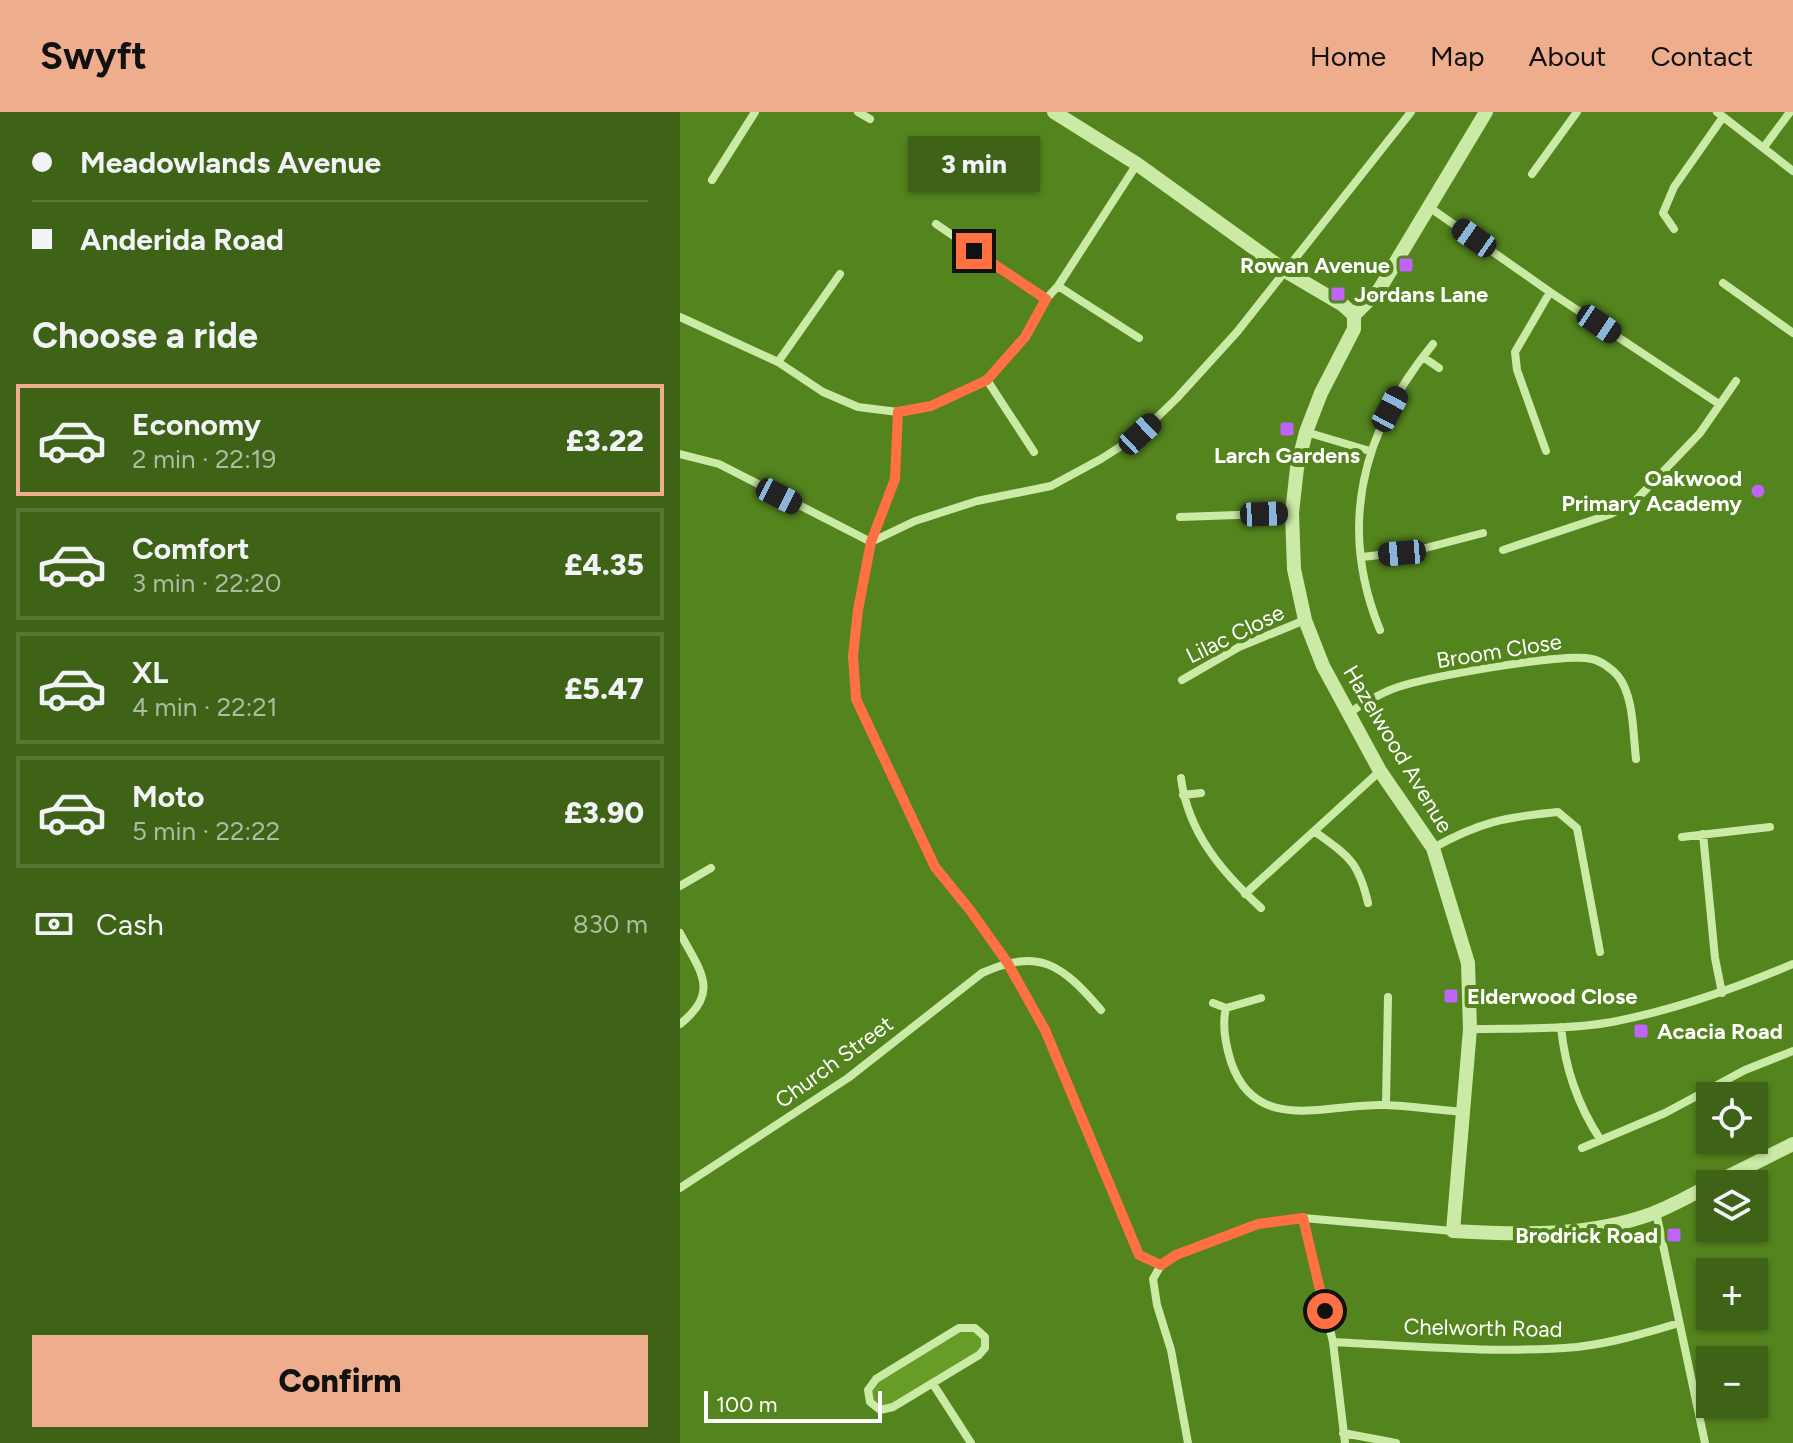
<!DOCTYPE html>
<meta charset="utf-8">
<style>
body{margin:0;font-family:Figtree,sans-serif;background:#46691f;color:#f1f3f6;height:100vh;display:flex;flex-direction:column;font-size:30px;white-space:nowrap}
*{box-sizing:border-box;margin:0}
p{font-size:26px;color:#adbca1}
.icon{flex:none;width:44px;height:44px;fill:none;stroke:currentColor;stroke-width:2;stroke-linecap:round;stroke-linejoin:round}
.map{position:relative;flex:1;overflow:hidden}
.drawer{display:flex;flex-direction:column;background:#3f6316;width:680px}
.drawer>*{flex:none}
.guide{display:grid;align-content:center;height:176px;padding:0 32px;background:#3f6316}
.buttons{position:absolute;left:1016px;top:970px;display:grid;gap:16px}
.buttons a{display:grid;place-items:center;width:72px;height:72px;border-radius:0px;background:#3f6316;box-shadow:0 2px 6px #0004;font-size:40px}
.scale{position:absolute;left:24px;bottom:20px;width:178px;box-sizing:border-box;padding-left:8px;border:4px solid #fff;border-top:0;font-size:22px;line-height:28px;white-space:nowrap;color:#fff;-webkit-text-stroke:6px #54841e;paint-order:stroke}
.end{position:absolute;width:36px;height:36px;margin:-18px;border:10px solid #ff7043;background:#111;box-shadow:0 0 0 4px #111}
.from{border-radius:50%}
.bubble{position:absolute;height:56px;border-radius:0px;background:#3f6316;box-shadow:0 2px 6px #0004;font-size:26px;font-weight:800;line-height:56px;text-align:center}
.car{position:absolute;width:24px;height:48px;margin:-24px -12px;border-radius:10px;box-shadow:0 0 6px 2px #0007;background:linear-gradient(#222 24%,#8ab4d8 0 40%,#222 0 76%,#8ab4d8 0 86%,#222 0)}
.guide b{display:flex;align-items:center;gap:28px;height:76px;font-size:30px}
.guide b+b{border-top:2px solid #587735}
.guide i{width:20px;height:20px;background:#f1f3f6}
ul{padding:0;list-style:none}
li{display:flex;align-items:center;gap:24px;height:112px;margin:0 16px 12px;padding:0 16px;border:4px solid #587735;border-radius:0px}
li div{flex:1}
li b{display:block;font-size:30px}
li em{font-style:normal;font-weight:800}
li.active{border-color:#eead8d}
li>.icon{width:72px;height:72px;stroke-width:1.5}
h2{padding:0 32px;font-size:36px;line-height:96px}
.pay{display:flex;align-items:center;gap:20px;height:88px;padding:0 32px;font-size:30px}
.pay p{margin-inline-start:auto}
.action{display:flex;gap:16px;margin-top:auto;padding:16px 32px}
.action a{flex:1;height:92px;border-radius:0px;background:#eead8d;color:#111;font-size:32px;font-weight:800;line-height:92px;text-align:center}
header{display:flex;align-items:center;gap:48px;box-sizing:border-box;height:112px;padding:0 40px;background:#eead8d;color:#111}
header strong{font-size:38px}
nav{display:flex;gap:44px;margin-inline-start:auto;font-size:28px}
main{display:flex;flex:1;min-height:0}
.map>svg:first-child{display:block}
.green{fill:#679d27}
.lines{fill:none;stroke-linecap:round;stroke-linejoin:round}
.minor{stroke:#cbeaa5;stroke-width:8}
.tertiary{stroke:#cbeaa5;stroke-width:14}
.route{stroke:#ff7043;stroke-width:10}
.poi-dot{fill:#bf63f9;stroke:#54841e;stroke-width:3}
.labels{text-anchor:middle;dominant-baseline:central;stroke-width:8;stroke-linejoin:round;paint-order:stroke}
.poi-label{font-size:22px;font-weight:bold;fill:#fff;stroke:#54841e;text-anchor:end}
.street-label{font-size:22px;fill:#fff;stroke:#54841e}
</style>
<header>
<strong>Swyft</strong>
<nav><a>Home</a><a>Map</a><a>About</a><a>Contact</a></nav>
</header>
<main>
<section class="drawer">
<div class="guide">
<b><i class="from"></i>Meadowlands Avenue</b>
<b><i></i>Anderida Road</b>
</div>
<h2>Choose a ride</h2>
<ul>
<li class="active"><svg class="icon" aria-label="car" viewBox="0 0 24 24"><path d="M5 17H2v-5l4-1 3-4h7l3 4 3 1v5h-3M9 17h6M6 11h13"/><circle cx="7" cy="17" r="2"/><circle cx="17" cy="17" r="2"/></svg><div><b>Economy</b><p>2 min · 22:19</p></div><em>£3.22</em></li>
<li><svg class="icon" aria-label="car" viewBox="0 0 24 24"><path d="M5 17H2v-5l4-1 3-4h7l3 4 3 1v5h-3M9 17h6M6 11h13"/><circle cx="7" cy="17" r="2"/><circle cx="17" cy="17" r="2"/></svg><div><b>Comfort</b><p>3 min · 22:20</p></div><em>£4.35</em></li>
<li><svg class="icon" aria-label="car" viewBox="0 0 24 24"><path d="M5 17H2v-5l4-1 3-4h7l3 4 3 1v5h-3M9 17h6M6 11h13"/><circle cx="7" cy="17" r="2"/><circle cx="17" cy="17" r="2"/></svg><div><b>XL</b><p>4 min · 22:21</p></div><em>£5.47</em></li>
<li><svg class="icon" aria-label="car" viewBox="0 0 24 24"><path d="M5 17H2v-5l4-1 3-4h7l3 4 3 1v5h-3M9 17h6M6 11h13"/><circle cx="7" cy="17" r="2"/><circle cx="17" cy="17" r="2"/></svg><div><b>Moto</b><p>5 min · 22:22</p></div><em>£3.90</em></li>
</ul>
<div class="pay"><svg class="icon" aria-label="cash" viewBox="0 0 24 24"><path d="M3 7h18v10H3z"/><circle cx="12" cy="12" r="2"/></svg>Cash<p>830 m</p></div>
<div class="action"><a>Confirm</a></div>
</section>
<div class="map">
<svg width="1113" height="1331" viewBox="0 0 1113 1331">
<rect width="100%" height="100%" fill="#54841e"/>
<path class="green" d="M279,1216h16l10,9 -6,18 -99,55 -10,-8 -2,-12 8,-11z"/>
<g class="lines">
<path class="minor" d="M178,0l12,7
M1037,0l76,59
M1084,35l26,-35
M852,62l45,-62
M32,68l43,-68
M749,95l121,85 169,112
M256,112l110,75
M994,117l-11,-16 11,-26 49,-70
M1043,171l70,50
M378,174l81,52
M0,205l98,45 45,30 35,15 40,5 33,-6 56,-26 38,-43 21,-38 12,-13 79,-122
M743,245l16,11
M98,250l62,-88
M307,268l47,72
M218,300l-3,67 -24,63 -13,68 -5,46 3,43 79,168 35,43 37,52 38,68 94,225 22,10
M626,320l64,19
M866,339l-29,-81 -2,-18 35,-60
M0,342l39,10 152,78
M500,405l112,-4
M191,430l44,-21 62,-20 74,-15 50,-27 39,-25 37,-36 60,-66 174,-220
M823,438l108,-36 24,-13 65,-68 36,-52
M682,445l52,-6 69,-18
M700,518c-43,-105 -17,-201 53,-286
M502,568l57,-33 66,-27
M669,601c15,-10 31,-20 49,-26 31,-10 166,-35 194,-28 9,2 20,10 26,17 16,20 15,58 18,83
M501,666c7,55 41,94 80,130
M503,683l18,-2
M634,719c34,25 44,29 54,72
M1023,722l12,124 7,35
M1002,725l88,-10
M753,736c47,-26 72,-31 125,-36l19,16 23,124
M0,774l31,-18
M565,782l135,-123
M0,821c20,38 41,59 0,91
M581,886l-35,10c-4,16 0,38 5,54 25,74 97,41 154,43 26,1 53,5 79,7
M533,891l13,5
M881,915c4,41 16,77 39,112
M790,917c47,-1 96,1 142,-7 63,-12 122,-33 181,-58
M706,993l2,-108
M902,1036l83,-35 80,-43 48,-19
M0,1076l168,-110 134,-105c58,-26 80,-8 119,37
M976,1100l49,231
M623,1106l30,124 12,101
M279,1216h16l10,9v11l-6,7 -86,52 -13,3 -10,-8 -2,-12 8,-11z
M653,1230c81,4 163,12 244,5 35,-4 69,-14 102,-24
M253,1272l38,59
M663,1321l53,10
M508,1331l-17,-93 -14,-45 -4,-26 8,-14 15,-10 82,-31 45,-6 150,13"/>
<path class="tertiary" d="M374,0l83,52 150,108 56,33 11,10
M806,0l-107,178 -25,25v14l-33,64 -15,39 -9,36 -5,45 2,56 11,51 18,46 57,105 53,77 35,115 2,66 -17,202c68,4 136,6 201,-18 19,-8 38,-18 56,-28
M1033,1072l80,-40"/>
</g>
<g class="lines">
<path class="route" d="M294,139l72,48 -21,38 -38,43 -56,26 -33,6 -3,67 -24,63 -13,68 -5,46 3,43 79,168 35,43 37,52 38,68 94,225 22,10 15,-10 82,-31 45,-6 22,93"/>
</g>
<g class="poi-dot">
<rect x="718" y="145" width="16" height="16" rx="4"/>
<rect x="650" y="174" width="16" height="16" rx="4"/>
<rect x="599" y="309" width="16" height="16" rx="4"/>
<circle cx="1078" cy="379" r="8"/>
<rect x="763" y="876" width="16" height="16" rx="4"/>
<rect x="953" y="911" width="16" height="16" rx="4"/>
<rect x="986" y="1115" width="16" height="16" rx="4"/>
</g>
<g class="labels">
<g class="poi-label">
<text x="710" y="153">Rowan Avenue</text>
<text x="674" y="182" text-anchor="start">Jordans Lane</text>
<text x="607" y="343" text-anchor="middle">Larch Gardens</text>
<text x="1062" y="366">Oakwood<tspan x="1062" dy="25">Primary Academy</tspan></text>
<text x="787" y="884" text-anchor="start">Elderwood Close</text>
<text x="977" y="919" text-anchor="start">Acacia Road</text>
<text x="978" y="1123">Brodrick Road</text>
</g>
<g class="street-label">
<text transform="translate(555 522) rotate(-26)">Lilac Close</text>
<text transform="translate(819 539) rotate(-9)">Broom Close</text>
<text transform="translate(718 637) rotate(59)">Hazelwood Avenue</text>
<text transform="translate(154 950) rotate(-36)">Church Street</text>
<text transform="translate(803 1216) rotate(1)">Chelworth Road</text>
</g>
</g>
</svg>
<div class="buttons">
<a><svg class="icon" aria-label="locate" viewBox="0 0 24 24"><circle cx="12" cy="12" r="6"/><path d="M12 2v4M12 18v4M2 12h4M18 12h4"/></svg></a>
<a><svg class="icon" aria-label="layers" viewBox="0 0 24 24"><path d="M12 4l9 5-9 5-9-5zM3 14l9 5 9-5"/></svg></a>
<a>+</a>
<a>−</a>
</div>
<div class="scale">100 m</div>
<i class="end from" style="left:645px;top:1199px"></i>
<i class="end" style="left:294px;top:139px"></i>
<div class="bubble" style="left:228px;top:24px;width:132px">3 min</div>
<i class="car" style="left:794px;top:126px;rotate:305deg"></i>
<i class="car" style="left:919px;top:212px;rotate:124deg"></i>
<i class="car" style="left:710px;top:297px;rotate:28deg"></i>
<i class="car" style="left:460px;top:322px;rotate:47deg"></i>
<i class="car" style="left:99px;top:384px;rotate:117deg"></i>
<i class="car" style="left:584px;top:402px;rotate:88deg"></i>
<i class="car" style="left:722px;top:441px;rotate:265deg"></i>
</div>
</main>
